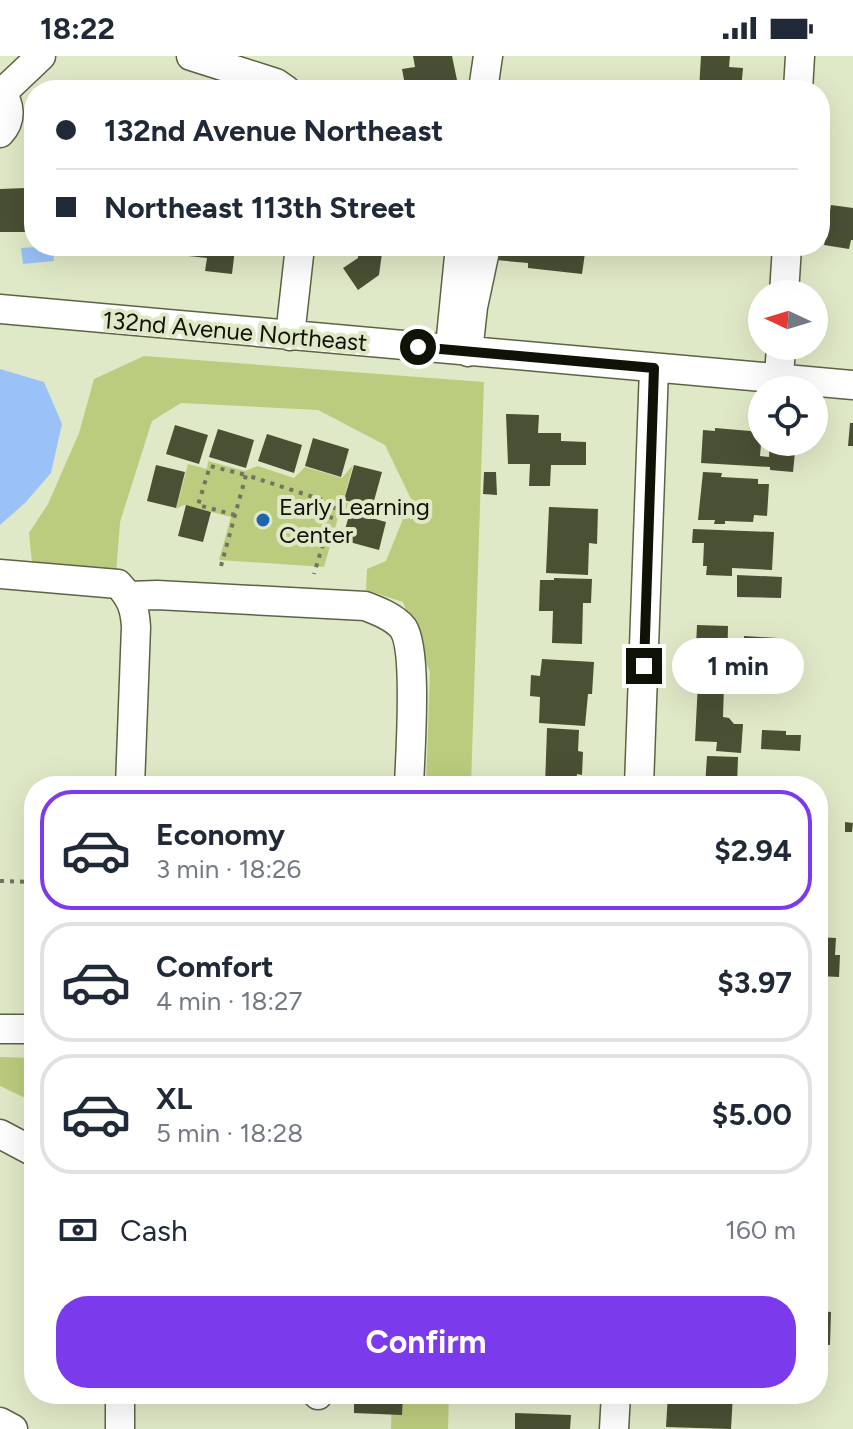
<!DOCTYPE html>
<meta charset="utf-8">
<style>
body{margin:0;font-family:Figtree,sans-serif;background:#f2f2f3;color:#1f2937;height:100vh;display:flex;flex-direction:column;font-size:30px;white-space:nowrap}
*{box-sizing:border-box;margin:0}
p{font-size:26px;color:#747a83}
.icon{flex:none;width:44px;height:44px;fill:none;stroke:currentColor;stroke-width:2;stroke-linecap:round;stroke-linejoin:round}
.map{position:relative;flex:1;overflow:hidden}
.side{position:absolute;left:24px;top:720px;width:804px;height:628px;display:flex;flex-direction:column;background:#fff;border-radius:32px;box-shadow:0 8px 32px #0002}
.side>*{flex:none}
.guide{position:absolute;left:24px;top:24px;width:806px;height:176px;border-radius:32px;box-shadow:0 8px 32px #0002;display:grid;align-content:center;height:176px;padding:0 32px;background:#fff}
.needle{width:52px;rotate:274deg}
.controls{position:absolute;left:748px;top:224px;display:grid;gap:16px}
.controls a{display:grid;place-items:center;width:80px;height:80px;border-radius:50%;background:#fff;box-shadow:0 8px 32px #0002;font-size:40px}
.end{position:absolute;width:36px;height:36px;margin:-18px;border:10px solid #0f1206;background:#fff;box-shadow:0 0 0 4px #fff}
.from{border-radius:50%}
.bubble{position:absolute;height:56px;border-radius:28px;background:#fff;box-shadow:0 8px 32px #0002;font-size:26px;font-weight:700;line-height:56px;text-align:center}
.guide b{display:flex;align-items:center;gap:28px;height:76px;font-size:30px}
.guide b+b{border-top:2px solid #e0e1e3}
.guide i{width:20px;height:20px;background:#1f2937}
ul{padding:14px 0 0;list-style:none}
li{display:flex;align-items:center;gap:24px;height:120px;margin:0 16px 12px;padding:0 16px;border:4px solid #e0e1e3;border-radius:32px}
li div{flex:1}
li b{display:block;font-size:30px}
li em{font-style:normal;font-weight:700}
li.active{border-color:#7c3aed}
li>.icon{width:72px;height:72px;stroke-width:1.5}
.pay{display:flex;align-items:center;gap:20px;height:88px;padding:0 32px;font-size:30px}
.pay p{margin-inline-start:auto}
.primary-button{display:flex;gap:16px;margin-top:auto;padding:16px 32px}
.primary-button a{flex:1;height:92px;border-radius:32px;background:#7c3aed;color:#fff;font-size:32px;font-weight:700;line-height:92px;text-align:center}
.status{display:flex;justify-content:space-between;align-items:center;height:56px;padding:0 40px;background:#fff;direction:ltr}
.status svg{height:22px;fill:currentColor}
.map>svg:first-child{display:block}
.green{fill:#bccc7e}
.water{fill:#9ac2f8}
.building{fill:#495033}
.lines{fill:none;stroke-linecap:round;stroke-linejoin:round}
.minor-casing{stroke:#5c6345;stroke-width:31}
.path{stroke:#6f755f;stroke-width:4;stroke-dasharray:4 6;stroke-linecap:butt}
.minor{stroke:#fff;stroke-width:28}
.route{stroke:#0f1206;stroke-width:10}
.poi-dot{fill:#2163b3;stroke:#e0e9c7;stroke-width:3}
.labels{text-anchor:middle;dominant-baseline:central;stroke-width:8;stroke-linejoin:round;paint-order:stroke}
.street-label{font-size:24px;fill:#0f1206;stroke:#e0e9c7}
.poi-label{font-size:24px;fill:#0f1206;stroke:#e0e9c7;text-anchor:start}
</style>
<div class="status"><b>18:22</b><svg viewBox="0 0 49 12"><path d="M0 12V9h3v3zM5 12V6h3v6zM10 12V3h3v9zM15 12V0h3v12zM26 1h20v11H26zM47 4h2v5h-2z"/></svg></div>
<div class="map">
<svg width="853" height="1373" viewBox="0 0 853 1373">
<rect width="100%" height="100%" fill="#e0e9c7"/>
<path class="green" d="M144,300l340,26 -13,404h-45l4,-114 -27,-70 -37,-12 1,-21 19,-8 25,-62 -26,-54 -67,-35 -137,-7 -29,18 -32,101 -4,52 -84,-11 -3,-30 19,-29 31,-71 15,-54z
M208,405l37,10 13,-5 36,12 11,-11 37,11 11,-13 -10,37 9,2 -3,7h-9l-16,56 -105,-7 12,-43 -47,-12 -8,4 12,-45 19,5z
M0,1001l34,1v44l-34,-16z
M392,1338h57l-1,35h-57z"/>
<path class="water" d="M53,190l1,15 -31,3 -2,-16z
M0,313l44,13 18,42 -11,49 -26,30 -25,22z"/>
<path class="building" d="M413,0h39l5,24 -28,6 1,3 -5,1h-19l-4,-21 13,-2z
M701,0h29l-1,11 14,1 -2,22h-42z
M118,24l16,6 -1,4h-19z
M26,132l1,44h-27v-43z
M831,149l22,3v32h-2l-2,9 -25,-4z
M171,190l64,3 -3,25 -27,-3 2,-13 -37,-4z
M359,190h24l-4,29 -21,15 -15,-22 15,-10z
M498,190h88l-4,28 -54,-6v-5l-32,-3z
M506,358l33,1 -1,18h23v8l25,1v23h-35l-1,21h-21l1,-22h-22z
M850,367h3v23h-5z
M175,369l33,10 -9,29 -33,-10z
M715,372l47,4 -2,24 9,1 1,-15h26l-3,30 -23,-2v-3l-69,-4 2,-33 12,1z
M218,373l36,11 -8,28 -37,-11z
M267,378l35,11 -8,28 -36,-12z
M313,382l36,11 -8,28 -36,-11z
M156,409l29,7 -9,36 -29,-7z
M354,409l28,7 -10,36 -28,-8z
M484,416h12l1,23 -14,-1z
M703,416l19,1 -1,4 37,2v5h11l-2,32 -13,-1 -1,7 -28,-1v3h-11l1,-4h-17z
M186,449l25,7 -8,30 -25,-6z
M549,451l49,2 -1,35 -8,-1 -1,32 -42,-2z
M350,456l36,10 -7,28 -37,-10z
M693,473l81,3 -2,38 -40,-2v8l-26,-1 1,-9h-4l1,-23h-12z
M737,519l45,2 -1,21 -44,-1z
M554,522l38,1 -1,24h-8l-1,41 -30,-1 1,-32h-14l1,-31h14z
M697,569l31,1 -1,43 -32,-1z
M744,580l34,2 -1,25 -34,-1z
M542,603l52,3 -2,32h-4l-3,32 -46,-3 1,-26 -10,-1 1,-21 9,1z
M698,627l26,1 -1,33 6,1 5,6h9l-2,29 -25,-2 1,-9 -22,-1z
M547,672l32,2 -1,21 5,1 -1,23 -5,-1 -1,12h-31z
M762,674l24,1v4h15l-1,16 -39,-2z
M707,700l31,1 -1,29h-32z
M845,766l8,1 -1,9h-7z
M818,881l18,1 -1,17h5l-1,22 -21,-1z
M818,1235h7l-1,11h-6z
M818,1255l13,1 -1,33 -12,-1z
M354,1338h49l-1,21 -48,-2z
M668,1338h65l-2,35 -65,-2z
M515,1357l56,2 -1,14h-55z"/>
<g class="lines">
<g class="minor-casing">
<path id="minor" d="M191,0l85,27 10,7
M483,34l5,-34
M798,34l2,-34
M0,35c11,14 12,29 0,42
M2,37l39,-37
M784,238l3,-48
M0,253l853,76
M290,280l10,-90
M451,281l9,-91
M468,296l5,-45 13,-61
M779,322l2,-32
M0,518l118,10c13,14 17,24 18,43l-6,159
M129,540l28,-1 208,11c13,5 29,11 38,22 15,22 7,127 6,158
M639,730l15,-418
M0,973h34
M0,1078l34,18
M317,1338l1,1
M0,1366l13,7
M120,1373v-35
M614,1373l2,-35"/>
</g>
<path class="path" d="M235,459l-37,-10 12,-39 36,9
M221,510l25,-91 89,29 -21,70
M0,825l34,1
M25,1049l9,-2"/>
<use href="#minor" class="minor"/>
</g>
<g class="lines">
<path class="route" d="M418,291l236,21 -10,298"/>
</g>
<circle class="poi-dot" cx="263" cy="464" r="8"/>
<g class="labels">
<g class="street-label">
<text transform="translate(235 275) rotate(5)">132nd Avenue Northeast</text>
</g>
<g class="poi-label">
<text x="279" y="450">Early Learning<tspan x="279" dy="28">Center</tspan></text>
</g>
</g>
</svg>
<div class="controls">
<a><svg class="needle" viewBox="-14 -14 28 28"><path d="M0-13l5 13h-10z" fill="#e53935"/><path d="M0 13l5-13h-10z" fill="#747a83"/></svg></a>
<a><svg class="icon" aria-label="locate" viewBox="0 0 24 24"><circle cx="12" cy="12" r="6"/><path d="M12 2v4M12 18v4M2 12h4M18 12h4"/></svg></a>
</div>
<i class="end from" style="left:418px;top:291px"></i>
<i class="end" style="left:644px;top:610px"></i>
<div class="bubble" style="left:672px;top:582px;width:132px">1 min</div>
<div class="guide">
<b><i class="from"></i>132nd Avenue Northeast</b>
<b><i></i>Northeast 113th Street</b>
</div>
<section class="side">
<ul>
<li class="active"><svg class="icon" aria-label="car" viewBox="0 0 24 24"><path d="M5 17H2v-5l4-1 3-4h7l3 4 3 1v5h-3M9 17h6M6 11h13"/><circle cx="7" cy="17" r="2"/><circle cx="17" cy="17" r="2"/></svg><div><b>Economy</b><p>3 min · 18:26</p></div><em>$2.94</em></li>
<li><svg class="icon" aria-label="car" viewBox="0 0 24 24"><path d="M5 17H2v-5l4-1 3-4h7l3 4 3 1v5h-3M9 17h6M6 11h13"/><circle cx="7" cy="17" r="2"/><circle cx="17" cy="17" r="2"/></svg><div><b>Comfort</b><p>4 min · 18:27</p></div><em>$3.97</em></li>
<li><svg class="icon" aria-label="car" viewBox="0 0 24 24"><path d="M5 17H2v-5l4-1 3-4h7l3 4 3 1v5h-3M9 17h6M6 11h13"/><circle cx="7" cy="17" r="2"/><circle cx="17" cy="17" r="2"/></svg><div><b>XL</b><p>5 min · 18:28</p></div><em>$5.00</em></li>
</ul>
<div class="pay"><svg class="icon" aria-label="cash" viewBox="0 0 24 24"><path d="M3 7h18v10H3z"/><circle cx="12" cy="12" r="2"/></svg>Cash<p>160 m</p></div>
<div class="primary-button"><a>Confirm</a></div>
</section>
</div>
